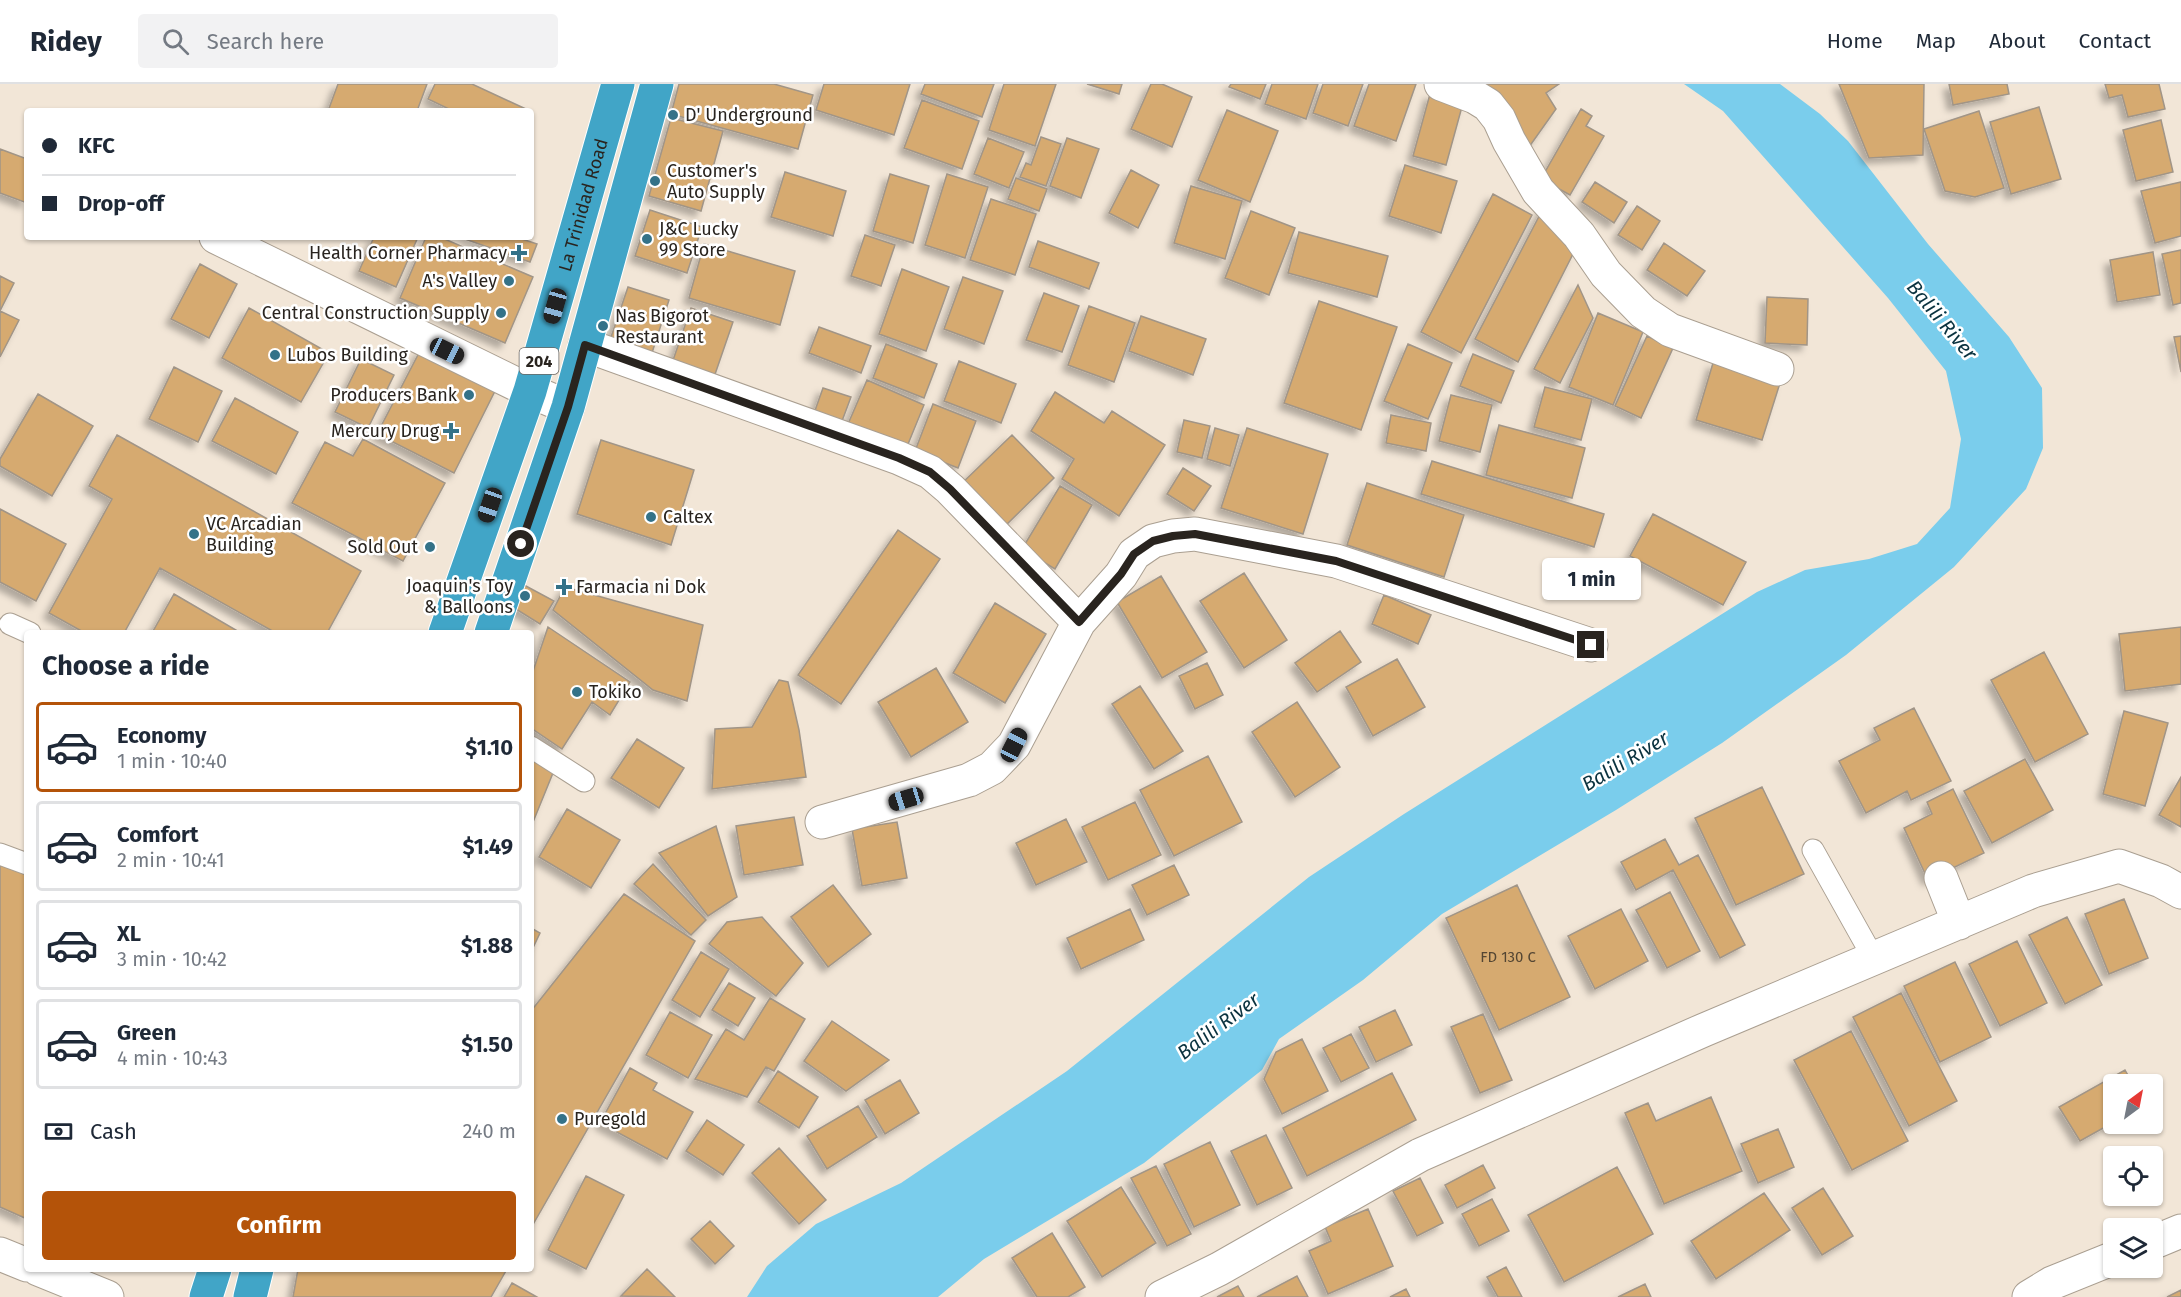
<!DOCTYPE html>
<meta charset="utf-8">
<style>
body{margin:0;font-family:"Fira Sans",sans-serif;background:#f2f2f3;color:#1f2937;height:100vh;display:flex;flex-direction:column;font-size:22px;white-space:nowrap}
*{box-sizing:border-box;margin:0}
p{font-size:20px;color:#747a83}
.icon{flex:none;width:33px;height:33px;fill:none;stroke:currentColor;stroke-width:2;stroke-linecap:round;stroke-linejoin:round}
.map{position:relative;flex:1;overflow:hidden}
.details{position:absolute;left:24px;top:546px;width:510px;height:642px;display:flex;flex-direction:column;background:#fff;border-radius:6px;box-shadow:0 2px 4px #0004}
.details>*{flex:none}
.banner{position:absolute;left:24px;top:24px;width:510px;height:132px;border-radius:6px;box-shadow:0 2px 4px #0004;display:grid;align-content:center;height:132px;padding:0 18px;background:#fff}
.needle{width:39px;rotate:32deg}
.controls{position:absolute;left:2103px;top:990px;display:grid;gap:12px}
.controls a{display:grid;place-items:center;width:60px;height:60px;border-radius:6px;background:#fff;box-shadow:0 2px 4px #0004;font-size:30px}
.end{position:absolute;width:27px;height:27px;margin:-14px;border:8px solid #29241f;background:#fff;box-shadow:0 0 0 3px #fff}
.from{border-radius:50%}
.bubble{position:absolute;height:42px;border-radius:6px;background:#fff;box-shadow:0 2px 4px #0004;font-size:20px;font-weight:700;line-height:42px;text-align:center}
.car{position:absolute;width:18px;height:36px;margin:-18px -9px;border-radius:8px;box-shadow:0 0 4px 2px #0007;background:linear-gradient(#222 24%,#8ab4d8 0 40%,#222 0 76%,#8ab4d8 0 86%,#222 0)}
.banner b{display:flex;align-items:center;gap:21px;height:57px;font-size:22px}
.banner b+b{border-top:2px solid #e0e1e3}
.banner i{width:15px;height:15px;background:#1f2937}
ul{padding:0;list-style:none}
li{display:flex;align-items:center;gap:18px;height:90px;margin:0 12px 9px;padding:0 6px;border:3px solid #e0e1e3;border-radius:6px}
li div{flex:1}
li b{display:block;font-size:22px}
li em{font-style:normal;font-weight:700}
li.selected{border-color:#b45309}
li>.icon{width:54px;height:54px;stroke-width:1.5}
h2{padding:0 18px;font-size:27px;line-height:72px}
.pay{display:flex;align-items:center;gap:15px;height:66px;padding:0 18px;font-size:22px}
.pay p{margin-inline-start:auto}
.primary-button{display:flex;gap:12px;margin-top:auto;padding:12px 18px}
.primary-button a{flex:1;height:69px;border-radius:6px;background:#b45309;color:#fff;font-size:24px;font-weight:700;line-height:69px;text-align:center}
header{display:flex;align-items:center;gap:36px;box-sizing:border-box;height:84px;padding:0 30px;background:#fff;border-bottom:2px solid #e0e1e3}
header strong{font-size:28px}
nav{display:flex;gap:33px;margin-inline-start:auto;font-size:21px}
.search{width:420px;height:54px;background:#f2f2f3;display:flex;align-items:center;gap:15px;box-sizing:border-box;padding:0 21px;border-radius:6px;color:#747a83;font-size:22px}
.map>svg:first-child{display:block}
.water{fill:#7acdec}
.building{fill:#d6aa6f;stroke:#a19587;stroke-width:1.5;filter:url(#shadow)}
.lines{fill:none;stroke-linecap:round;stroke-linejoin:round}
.lane-casing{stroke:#aa9f91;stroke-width:23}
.street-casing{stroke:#aa9f91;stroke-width:35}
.highway-casing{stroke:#fff;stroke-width:35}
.lane{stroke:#fff;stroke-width:21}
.street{stroke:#fff;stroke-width:33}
.highway{stroke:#41a5c7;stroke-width:33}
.route{stroke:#29241f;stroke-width:8}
.poi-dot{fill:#347288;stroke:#fff;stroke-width:2}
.labels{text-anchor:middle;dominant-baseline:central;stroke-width:5;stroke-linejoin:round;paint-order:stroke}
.number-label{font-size:15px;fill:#544633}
.shield{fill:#fff;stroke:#696662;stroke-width:1.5}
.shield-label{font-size:16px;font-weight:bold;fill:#29241f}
.poi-label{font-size:18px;fill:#29241f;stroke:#fff;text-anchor:start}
.street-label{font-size:18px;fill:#29241f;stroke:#fff}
.water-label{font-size:20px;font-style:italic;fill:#0a323f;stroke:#fff}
</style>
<header>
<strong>Ridey</strong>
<div class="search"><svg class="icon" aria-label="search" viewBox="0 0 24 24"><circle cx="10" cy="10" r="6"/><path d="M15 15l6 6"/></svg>Search here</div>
<nav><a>Home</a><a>Map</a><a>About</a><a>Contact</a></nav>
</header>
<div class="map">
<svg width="2181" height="1213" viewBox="0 0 2181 1213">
<defs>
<filter id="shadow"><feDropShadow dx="-5.5" dy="5.5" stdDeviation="3" flood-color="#0004"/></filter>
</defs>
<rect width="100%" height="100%" fill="#f2e6d7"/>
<path class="water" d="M1684,0h96l40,30 28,27 80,103 81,93 33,51 1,60 -17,41 -72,78 -108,88 -124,88 -106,67 -174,104 -79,66 -84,59 -17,31 -118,93 -160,96 -46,38h-191l20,-31 49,-42 85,-41 166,-112 242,-194 95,-63 353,-222 48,-22 64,-11 48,-15 33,-36 11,-69 -15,-68 -58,-73 -165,-187z"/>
<path class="building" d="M338,0h89l-10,27h-89z
M435,0h37l56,26 -75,1 -25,-12z
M679,0h95l39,11 -15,54 -127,-35z
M824,0h86l-16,51 -78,-25z
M925,0h69l-12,33 -61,-23z
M1004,0h52l-21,62 -46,-16z
M1087,0h35l-3,10z
M1151,0h11l30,13 -20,50 -41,-18z
M1231,0h35l-6,15 -31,-12z
M1272,0h46l-12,35 -41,-15z
M1323,0h40l-15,42 -35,-13z
M1369,0h47l-20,57 -42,-15z
M1473,0h86l-13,9 10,16 -27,38z
M1839,0h85l-1,71 -54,3z
M1949,0h58l2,10 -56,11z
M2105,0h54l6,25 -37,8 -6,-22 -13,3z
M1430,10l33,9 -17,62 -33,-9z
M922,16l57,21 -17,48 -58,-21z
M2039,23l22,72 -50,15 -21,-72z
M1581,25l11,7 -6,10 18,10 -34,59 -29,-16z
M1227,26l51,21 -28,71 -52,-22z
M1979,27l25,77 -29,9 -30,-6 -21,-62z
M671,34l52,13 -22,80 -52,-15z
M2161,36l12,52 -37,9 -13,-51z
M1041,53l20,7 -15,42 -26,-9 6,-14 5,2z
M988,54l36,14 -15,36 -35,-14z
M1067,54l32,11 -18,49 -31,-12z
M0,65l27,10v44l-27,-10z
M1405,81l52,16 -16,52 -52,-17z
M1131,86l28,15 -21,43 -29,-15z
M785,88l61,19 -13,45 -62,-19z
M890,90l39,12 -16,57 -40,-12z
M947,90l41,13 -23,71 -40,-13z
M1016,94l31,11 -8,22 -31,-12z
M1595,98l32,20 -13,21 -32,-21z
M2181,98v54l-26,7 -14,-52z
M1191,102l51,15 -17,58 -51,-16z
M1493,110l39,21 -71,138 -40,-21z
M991,115l45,15 -21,61 -45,-15z
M1546,119l27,51 -55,108 -43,-23z
M1637,122l23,15 -18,29 -24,-15z
M650,126l52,17 -15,46 -52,-17z
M1251,127l44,17 -26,67 -44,-17z
M1299,148l89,24 -11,41 -89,-24z
M865,151l30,10 -14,41 -30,-10z
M374,153h44l-22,50 -37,-16z
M426,153h14l93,40 -28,66 -105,-45z
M466,153h50l21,7 -7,18 -65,-23z
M1038,157l61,22 -10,26 -60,-22z
M1664,159l41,28 -18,25 -40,-26z
M704,160l91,27 -15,54 -91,-27z
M2181,166v53l-8,2 -11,-51z
M2153,168l7,43 -43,7 -7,-42z
M200,180l37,20 -28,54 -38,-19z
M902,185l47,18 -23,64 -47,-17z
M0,192l14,7 -14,28 19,9 -19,37z
M963,193l40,14 -19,53 -40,-15z
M1578,201l15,33 -33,65 -26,-14z
M628,203l41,13 -19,59 -42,-13z
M1044,209l35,13 -17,46 -36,-12z
M1767,213l41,2 -1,46 -42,-2z
M1319,217l78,26 -36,103 -77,-27z
M1089,222l46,17 -21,59 -46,-17z
M249,224l80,45 -28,49 -79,-44z
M691,224l42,14 -21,61 -42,-14z
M1598,229l45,19 -30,73 -44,-18z
M1141,232l65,23 -13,36 -64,-24z
M819,243l52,19 -10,27 -52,-20z
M1647,252l26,12 -32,70 -26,-12z
M2181,252v36l-7,-35z
M886,260l51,20 -13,34 -51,-20z
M1408,260l44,19 -24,56 -44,-18z
M421,265l76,38 -43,86 -77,-39z
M1473,270l41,17 -13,32 -41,-17z
M361,275l33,16 -26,53 -33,-16z
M959,277l57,23 -15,39 -57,-22z
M1713,279l67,20 -18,57 -66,-20z
M174,283l48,24 -24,51 -49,-23z
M867,296l57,25 -18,44 -58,-25z
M1545,303l47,12 -11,41 -47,-13z
M823,304l28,9 -12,32 -27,-10z
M1055,308l49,31 8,-12 53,34 -46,71 -57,-37 12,-20 -43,-28z
M38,310l55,32 -41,70 -52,-30v-7z
M1451,311l41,10 -12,47 -41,-11z
M235,314l63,34 -22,42 -64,-33z
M933,320l43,17 -18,47 -43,-17z
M1391,331l40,8 -5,28 -40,-8z
M1184,336l26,6 -8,32 -25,-6z
M1499,341l86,23 -13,50 -86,-23z
M1215,344l24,7 -9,31 -23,-7z
M1247,344l81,26 -25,80 -82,-26z
M117,351l244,136 -34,62h-51l-116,-65 -36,65h-39l-36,-20 63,-114 -23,-13z
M1012,351l42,43 -54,53 -42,-44z
M363,355l82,44 -42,78 -111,-58 33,-61 28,14z
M601,356l93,30 -23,75 -94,-31z
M1432,377l172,53 -10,33 -173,-53z
M1183,384l28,18 -17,25 -27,-17z
M1367,399l97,32 -20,62 -97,-32z
M1060,402l32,19 -37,64 -33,-20z
M0,425l66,35 -30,57 -36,-19z
M1653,430l93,48 -23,43 -93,-49z
M898,446l42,29 -99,145 -43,-29z
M1244,489l43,67 -43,28 -44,-67z
M1161,492l46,76 -45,26 -45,-76z
M524,501l30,16 -14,23 -29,-18z
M565,503l138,38 -16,76 -34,-11 -100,-80z
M174,510l67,39h-89z
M1384,511l47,20 -13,29 -46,-20z
M995,519l51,31 -41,69 -52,-30z
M548,543l82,55 -20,33 -18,-13 -30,47 -31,-21v-51z
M2181,543v57l-56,7 -6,-57z
M1340,547l21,31 -44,30 -22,-29z
M2044,568l44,82 -53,28 -44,-82z
M1397,575l28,48 -52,29 -27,-49z
M1207,579l16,32 -28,14 -16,-33z
M936,584l32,54 -57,35 -33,-55z
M779,596l9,2 11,48 7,47 -94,12 3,-60 37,-2z
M1140,602l43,65 -29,18 -42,-65z
M1297,618l43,65 -45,30 -43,-65z
M1914,624l37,73 -40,19 -4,-9 -41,22 -27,-52 41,-21 -6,-12z
M2124,627l44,12 -23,83 -42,-12z
M637,655l47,29 -25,40 -48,-30z
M531,669l24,15 -24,59z
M1208,672l34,66 -68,34 -34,-66z
M2025,675l28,51 -61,33 -28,-52z
M2181,693v50l-22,-12z
M1762,703l42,87 -68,31 -41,-87z
M1953,705l31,64 -56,27 -24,-52 28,-14 -5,-12z
M1135,718l26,53 -53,25 -26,-53z
M567,725l53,31 -29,48 -52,-31z
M794,733l9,48 -59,10 -8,-49z
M1066,735l21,43 -51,23 -20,-42z
M897,738l10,56 -45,8 -10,-57z
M716,742l21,71 -29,19 -49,-63z
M1665,755l14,26 19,-10 47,90 -25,13 -47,-88 -37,20 -15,-28z
M0,779l27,12v344l-27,-12z
M653,780l53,56 -15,15 -57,-51z
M1174,781l15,30 -42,20 -15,-30z
M833,801l38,49 -43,33 -37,-50z
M1517,801l53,112 -71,33 -53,-112z
M1670,808l30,59 -33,17 -31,-58z
M624,810l71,47 -164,287v-217z
M2124,815l24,59 -39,16 -24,-60z
M1130,825l14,31 -63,29 -14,-31z
M1621,825l27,52 -53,28 -27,-53z
M762,833l41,46 -27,33 -67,-52 18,-22z
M2067,833l35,68 -37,19 -36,-69z
M531,844l9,5 -9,19z
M2017,857l30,62 -47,23 -31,-62z
M701,868l28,17 -29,48 -28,-17z
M1955,878l36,75 -51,25 -36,-76z
M729,899l26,15 -17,28 -26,-16z
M1901,909l56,108 -48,25 -56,-109z
M770,914l35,21 -31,52 -8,-4 -19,30 -52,-18 31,-50 18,11z
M1395,926l17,35 -36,17 -17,-35z
M670,928l42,23 -24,43 -42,-23z
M1483,930l29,66 -32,13 -29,-66z
M832,937l57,39 -43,31 -42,-30z
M1851,947l57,110 -56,29 -58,-110z
M1351,950l18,34 -28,14 -18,-34z
M1302,955l26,52 -46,23 -18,-35 12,-27z
M630,984l27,15 -4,7 40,22 -26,47 -67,-36z
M2125,986l8,14h-19v38l-34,19 -21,-34z
M778,987l40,26 -19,31 -41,-26z
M1392,989l24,47 -109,56 -24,-48z
M900,996l19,33 -34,21 -20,-34z
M1711,1013l31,74 -78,33 -39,-91 23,-10 8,18z
M858,1022l19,31 -50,32 -20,-33z
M707,1036l37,25 -21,30 -37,-24z
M1778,1045l16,38 -36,16 -17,-39z
M1266,1051l26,53 -35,17 -26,-54z
M1210,1058l30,63 -46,22 -30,-63z
M779,1064l47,52 -27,24 -47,-51z
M1483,1081l12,23 -38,20 -12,-23z
M1156,1082l35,68 -24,12 -36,-68z
M1617,1083l36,67 -89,48 -36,-67z
M586,1092l38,19 -38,74 -38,-19z
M1420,1094l23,45 -26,13 -24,-45z
M1121,1103l35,56 -54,34 -35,-56z
M1823,1104l30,48 -31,19 -30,-47z
M1764,1109l26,37 -74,49 -25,-38z
M1492,1115l17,32 -30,15 -17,-32z
M1368,1125l25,57 -65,28 -19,-43 22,-10 -6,-14z
M710,1137l24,25 -19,18 -24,-25z
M1052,1149l33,54 -17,10h-31l-25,-39z
M1506,1183l16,30h-24l-11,-20z
M298,1185h209l-16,28h-198z
M647,1185l28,28 -54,-1z
M1297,1192l11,21h-51z
M512,1199l25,14h-33z
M1645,1200l6,13h-33z
M1238,1202l6,11h-27z
M1406,1205l4,8h-20z
M2181,1206v7h-14z"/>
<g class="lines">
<g class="lane-casing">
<path id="lane" d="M10,540l20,9
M531,663l53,34
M1813,766l61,109
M0,770l27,10"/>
</g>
<g class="street-casing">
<path id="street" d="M1441,0l34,13 13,8 11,14 10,22 29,50 41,44 27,39 37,38 27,18 107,39
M216,153l314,154 38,16
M585,261l314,113 31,14 20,17 129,133
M822,738l147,-42 23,-12 22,-23 65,-123 42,-47 13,-21 19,-13 20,-5 22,-2 141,27 255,84
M1941,794l18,45
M2152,1159l29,-12
M0,1170l27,11
M38,1185l69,28
M1162,1213l57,-28 201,-114 284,-125 329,-139 86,-25 42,15 20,11
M2029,1213l23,-14 62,-25"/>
</g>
<g class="highway-casing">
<g id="highway">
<path id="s1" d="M445,549l85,-242 88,-307"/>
<path d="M491,549l77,-226 89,-323"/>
<path d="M206,1213l9,-28"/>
<path d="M250,1213l7,-28"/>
</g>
</g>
<use href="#lane" class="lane"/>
<use href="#street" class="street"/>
<use href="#highway" class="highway"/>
</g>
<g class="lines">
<path class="route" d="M521,460l47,-137 17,-62 314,113 31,14 20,17 129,133 42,-48 13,-20 19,-13 20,-5 22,-2 141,27 255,84"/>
</g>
<g class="poi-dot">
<circle cx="673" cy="31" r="6"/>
<circle cx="655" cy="97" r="6"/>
<circle cx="647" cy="155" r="6"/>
<path d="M516 160h6v6h6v6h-6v6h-6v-6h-6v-6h6z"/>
<circle cx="509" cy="197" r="6"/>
<circle cx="501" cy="229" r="6"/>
<circle cx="603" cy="242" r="6"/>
<circle cx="275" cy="271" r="6"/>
<circle cx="469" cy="311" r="6"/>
<path d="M448 338h6v6h6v6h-6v6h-6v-6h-6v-6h6z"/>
<circle cx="651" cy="433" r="6"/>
<circle cx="194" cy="450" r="6"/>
<circle cx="430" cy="463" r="6"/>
<path d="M561 494h6v6h6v6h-6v6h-6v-6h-6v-6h6z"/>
<circle cx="525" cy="512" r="6"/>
<circle cx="577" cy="608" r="6"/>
<circle cx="562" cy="1035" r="6"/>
</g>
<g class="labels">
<g class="number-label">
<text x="1508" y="873">FD 130 C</text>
</g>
<rect class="shield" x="519.5" y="264" width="39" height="26" rx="4.5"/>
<g class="shield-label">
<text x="539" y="277">204</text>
</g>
<g class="poi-label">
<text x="685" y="31">D' Underground</text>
<text x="667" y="87">Customer's<tspan x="667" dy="21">Auto Supply</tspan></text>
<text x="659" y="145">J&amp;C Lucky<tspan x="659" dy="21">99 Store</tspan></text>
<text x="507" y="169" text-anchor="end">Health Corner Pharmacy</text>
<text x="497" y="197" text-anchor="end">A's Valley</text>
<text x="489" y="229" text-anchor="end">Central Construction Supply</text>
<text x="615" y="232">Nas Bigorot<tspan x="615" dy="21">Restaurant</tspan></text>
<text x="287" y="271">Lubos Building</text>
<text x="457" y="311" text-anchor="end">Producers Bank</text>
<text x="439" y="347" text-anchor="end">Mercury Drug</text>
<text x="663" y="433">Caltex</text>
<text x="206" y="440">VC Arcadian<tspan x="206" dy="21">Building</tspan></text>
<text x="418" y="463" text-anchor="end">Sold Out</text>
<text x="513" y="502" text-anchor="end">Joaquin's Toy<tspan x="513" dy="21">&amp; Balloons</tspan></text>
<text x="576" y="503">Farmacia ni Dok</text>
<text x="589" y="608">Tokiko</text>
<text x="574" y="1035">Puregold</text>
</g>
<g class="street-label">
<text stroke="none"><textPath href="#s1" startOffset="450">La Trinidad Road</textPath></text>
</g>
<g class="water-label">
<text transform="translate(1942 236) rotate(50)">Balili River</text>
<text transform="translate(1625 677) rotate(-31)">Balili River</text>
<text transform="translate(1218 942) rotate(-37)">Balili River</text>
</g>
</g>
</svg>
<div class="controls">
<a><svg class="needle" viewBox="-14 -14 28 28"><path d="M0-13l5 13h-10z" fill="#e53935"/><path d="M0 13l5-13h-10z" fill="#747a83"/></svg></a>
<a><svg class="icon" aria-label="locate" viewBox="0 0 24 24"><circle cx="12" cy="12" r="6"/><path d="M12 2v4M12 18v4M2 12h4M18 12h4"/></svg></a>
<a><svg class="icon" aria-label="layers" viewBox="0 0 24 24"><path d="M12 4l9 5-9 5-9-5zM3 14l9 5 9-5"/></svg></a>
</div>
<i class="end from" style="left:521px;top:460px"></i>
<i class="end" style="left:1591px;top:561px"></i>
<div class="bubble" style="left:1542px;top:474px;width:99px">1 min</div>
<i class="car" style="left:555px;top:222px;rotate:196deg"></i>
<i class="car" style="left:447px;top:267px;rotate:116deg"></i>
<i class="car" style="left:490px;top:421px;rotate:199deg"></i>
<i class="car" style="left:1014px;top:661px;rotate:27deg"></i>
<i class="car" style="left:906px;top:715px;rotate:253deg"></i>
<div class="banner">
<b><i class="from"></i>KFC</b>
<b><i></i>Drop-off</b>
</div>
<section class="details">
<h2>Choose a ride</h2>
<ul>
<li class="selected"><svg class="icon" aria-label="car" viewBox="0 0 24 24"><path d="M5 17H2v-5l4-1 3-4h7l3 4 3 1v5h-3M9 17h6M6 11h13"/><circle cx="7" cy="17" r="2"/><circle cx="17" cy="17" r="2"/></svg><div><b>Economy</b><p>1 min · 10:40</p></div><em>$1.10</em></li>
<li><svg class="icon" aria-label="car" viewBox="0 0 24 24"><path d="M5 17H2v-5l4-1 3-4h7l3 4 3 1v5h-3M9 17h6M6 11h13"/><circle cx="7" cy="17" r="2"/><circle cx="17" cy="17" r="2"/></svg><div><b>Comfort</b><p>2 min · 10:41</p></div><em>$1.49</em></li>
<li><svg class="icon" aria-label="car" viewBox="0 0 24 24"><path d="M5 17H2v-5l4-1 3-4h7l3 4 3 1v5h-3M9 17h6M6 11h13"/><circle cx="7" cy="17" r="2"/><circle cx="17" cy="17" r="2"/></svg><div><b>XL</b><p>3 min · 10:42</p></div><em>$1.88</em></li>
<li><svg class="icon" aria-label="car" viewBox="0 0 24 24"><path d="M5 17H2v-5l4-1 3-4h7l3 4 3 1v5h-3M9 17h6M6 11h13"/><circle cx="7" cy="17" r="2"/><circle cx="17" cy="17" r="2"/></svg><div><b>Green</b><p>4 min · 10:43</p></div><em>$1.50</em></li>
</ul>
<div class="pay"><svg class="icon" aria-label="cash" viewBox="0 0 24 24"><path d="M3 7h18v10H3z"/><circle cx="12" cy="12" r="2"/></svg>Cash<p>240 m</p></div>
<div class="primary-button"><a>Confirm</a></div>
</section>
</div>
